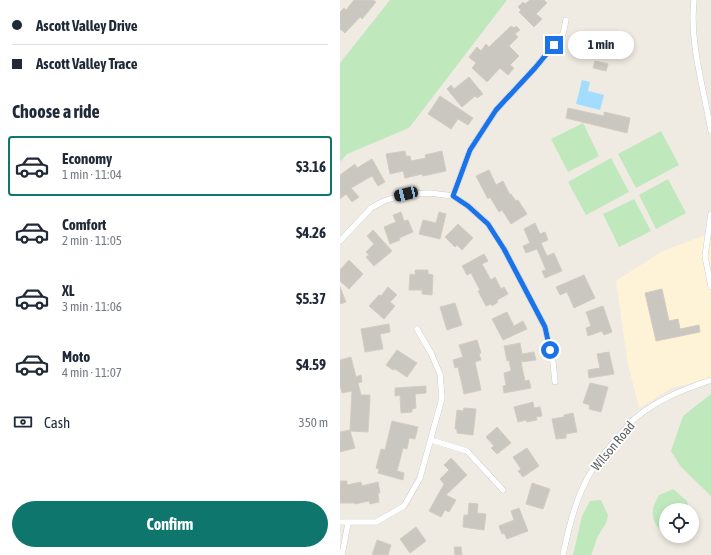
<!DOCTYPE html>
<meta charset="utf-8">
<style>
body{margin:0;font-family:"Asap Condensed",sans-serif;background:#f6f6f7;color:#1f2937;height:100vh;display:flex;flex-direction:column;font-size:15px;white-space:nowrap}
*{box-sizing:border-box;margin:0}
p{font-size:13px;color:#747a83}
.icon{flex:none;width:22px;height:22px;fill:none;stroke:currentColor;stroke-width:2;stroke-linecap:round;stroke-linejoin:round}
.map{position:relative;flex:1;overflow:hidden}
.details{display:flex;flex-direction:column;background:#fff;width:340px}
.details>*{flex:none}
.guide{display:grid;align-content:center;height:88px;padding:0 12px;background:#fff}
.controls{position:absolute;left:319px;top:503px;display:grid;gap:8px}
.controls a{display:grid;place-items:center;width:40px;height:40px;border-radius:50%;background:#fff;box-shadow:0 2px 6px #0003;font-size:20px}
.end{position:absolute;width:18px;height:18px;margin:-9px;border:5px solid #1a73e8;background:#fff;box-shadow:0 0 0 2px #fff}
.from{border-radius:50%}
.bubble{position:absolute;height:28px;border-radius:14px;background:#fff;box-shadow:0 2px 6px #0003;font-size:13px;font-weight:700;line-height:28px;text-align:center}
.car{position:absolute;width:12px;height:24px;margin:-12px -6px;border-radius:5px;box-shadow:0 0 3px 1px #0007;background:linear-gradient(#222 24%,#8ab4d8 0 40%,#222 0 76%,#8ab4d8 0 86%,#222 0)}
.guide b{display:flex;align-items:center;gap:14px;height:38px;font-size:15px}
.guide b+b{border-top:1px solid #e0e1e3}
.guide i{width:10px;height:10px;background:#1f2937}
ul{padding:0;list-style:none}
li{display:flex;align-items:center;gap:12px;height:60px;margin:0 8px 6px;padding:0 4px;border:2px solid transparent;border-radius:4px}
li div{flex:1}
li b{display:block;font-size:15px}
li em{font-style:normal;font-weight:700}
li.selected{border-color:#0f766e}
li>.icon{width:36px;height:36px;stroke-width:1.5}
h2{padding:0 12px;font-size:18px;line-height:48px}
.pay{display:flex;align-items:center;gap:10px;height:44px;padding:0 12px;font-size:15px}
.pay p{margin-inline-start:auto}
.button{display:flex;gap:8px;margin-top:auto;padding:8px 12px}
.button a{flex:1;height:46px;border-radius:24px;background:#0f766e;color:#fff;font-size:16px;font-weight:700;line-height:46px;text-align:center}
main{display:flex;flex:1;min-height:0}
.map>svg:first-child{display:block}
.commercial{fill:#fff3d7}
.green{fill:#c0e8bd}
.water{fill:#a2ddff}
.building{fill:#cac6c0;stroke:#d4ccc0}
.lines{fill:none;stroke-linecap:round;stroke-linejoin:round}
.street-casing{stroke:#b5b9be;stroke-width:6}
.street{stroke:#fff;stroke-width:5.5}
.route{stroke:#1a73e8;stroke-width:5}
.labels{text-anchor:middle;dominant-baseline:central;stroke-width:3.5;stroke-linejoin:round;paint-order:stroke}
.street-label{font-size:13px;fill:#5b6064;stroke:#fff}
</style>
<main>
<section class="details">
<div class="guide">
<b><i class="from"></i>Ascott Valley Drive</b>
<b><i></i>Ascott Valley Trace</b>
</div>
<h2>Choose a ride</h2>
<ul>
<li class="selected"><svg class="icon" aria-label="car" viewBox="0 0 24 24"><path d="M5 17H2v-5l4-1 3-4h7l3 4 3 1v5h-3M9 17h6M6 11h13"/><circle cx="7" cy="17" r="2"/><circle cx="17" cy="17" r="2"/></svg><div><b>Economy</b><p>1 min · 11:04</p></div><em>$3.16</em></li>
<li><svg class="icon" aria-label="car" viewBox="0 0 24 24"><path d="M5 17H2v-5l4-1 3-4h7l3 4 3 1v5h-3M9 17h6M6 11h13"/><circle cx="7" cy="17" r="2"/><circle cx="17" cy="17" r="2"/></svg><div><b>Comfort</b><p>2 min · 11:05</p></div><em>$4.26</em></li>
<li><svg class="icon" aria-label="car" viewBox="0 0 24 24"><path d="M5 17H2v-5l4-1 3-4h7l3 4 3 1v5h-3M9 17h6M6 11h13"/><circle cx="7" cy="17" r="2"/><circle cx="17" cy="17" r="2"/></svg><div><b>XL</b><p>3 min · 11:06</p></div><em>$5.37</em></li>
<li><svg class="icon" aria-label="car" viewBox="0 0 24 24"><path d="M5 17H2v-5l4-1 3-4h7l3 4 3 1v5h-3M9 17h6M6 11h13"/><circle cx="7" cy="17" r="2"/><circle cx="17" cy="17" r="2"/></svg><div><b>Moto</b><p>4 min · 11:07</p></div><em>$4.59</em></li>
</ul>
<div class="pay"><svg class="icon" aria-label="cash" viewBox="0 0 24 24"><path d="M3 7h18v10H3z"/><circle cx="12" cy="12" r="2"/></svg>Cash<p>350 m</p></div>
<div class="button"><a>Confirm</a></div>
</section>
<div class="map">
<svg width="371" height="555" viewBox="0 0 371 555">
<rect width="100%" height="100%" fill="#efebe2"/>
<path class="commercial" d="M371,233v146l-39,9 -33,20 -11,-44 -12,-83 45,-29z"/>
<path class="green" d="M50,0h117l-98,128 -62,26 -7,8v-99z
M243,123l16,33 -31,16 -17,-33z
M321,131l18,34 -43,23 -18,-34z
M271,158l18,34 -43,23 -18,-33z
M328,179l18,34 -30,16 -17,-34z
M294,199l17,32 -32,16 -16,-33z
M371,394v102l-30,-29 -10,-16 12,-35z
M333,489l14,12 2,9h-23v22c-9,-2 -15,-13 -13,-22 0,-5 4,-10 6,-15z
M261,500l7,15 -2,8 -8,13 -7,19h-18l9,-39 8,-15z"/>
<path class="water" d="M242,80l8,2 -2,9 16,4 -4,15 -24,-6z"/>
<path class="building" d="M14,0h19l3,2 -14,17 -2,-2 -15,16 -5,-4v-17l4,-4 2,2z
M190,0h14l3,3 -11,11 6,5 -8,8 -15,-15 2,-2 -3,-3 5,-5 2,2z
M171,26l3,2 2,-2 4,4 -5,4 3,3 -9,9 10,10 -9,9 4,3 -6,7 -8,-7 -13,14 -15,-14 4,-5 -7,-6 8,-10 4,4 5,-7 3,3z
M255,61l13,3 -2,7 -13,-3z
M129,77l14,17 -6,4 -2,-2 -13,11 -15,-18 4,-4 3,4z
M100,96l33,22 -5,7 -10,-6 -7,10 -23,-15z
M228,108l36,8v-4l26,6 -3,15 -61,-15z
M65,151l1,5h4l1,5 15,-3 -1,-3 17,-4 4,20 -23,5 -1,-2 -17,4 -2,-7 -13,3 -4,-20z
M32,159l13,23 -7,4 -6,-10 -21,12 8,9 -7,5 -6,-8 -6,5v-24l15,-11 2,4z
M149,170l7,15 7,-4 7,14 1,-1 5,7 2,-1 9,14 -16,10 -9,-14 -3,2 -9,-15 -2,2 -12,-23z
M61,212l3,9 4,-1 5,12 -14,6 1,2 -10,4 -6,-17 12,-5 -3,-7z
M99,212l7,2 -6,25 -21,-5 4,-14 13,3z
M195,223l5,11 5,-2 3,8 -7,3 6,13 7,-3 8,18 -17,7 -3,-7 4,-1 -9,-21 -11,4 -3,-7 7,-3 -6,-14z
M118,224l15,14 -11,12 -5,-5 -2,2 -10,-10z
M33,230l19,21 -18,15 -8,-9 3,-2 -3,-3 8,-8 -7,-8z
M144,254l4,7 -6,3 9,16 4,-3 6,12 3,-2 4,7 -11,6 1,2 -6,4 -1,-2 -5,2 -8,-15 2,-1 -9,-17 -4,2 -5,-9z
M9,260l14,14 -14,15 -9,-8v-11z
M75,270h13v4l5,1 -1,20 -10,-1v-4h-13l1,-16 5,1z
M244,275l11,23 -21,10 -7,-16 -7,3 -4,-8z
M0,287l6,15 -6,2z
M48,287l9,8 -7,7 5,4 -11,13 -15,-13 10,-11 2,1z
M322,289l7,32 9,-2 2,10 19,-4 1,7 -44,9 -11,-48z
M115,303l7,22 -15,5 -7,-23z
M263,306l9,26 -8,3 -2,-4 -14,5 -2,-8 5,-2 -5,-14z
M167,312l7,14 9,-5 4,8 -24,11 -11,-21z
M49,324l1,8 -10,2 3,15 -18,3 -4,-23z
M137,340l4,13 -2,1 2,6 -6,2 6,28 -17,4 -6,-27 -3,1 -2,-8 10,-3 -4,-12z
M180,343l2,11 12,-2 2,8 -15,2 4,19 4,-1 2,8 -27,5 -1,-7 3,-1 -2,-12 7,-2 -2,-11 -2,1 -3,-15z
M57,350l20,13 -10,14 -12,-8 -2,1 -7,-5z
M269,352l5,22 -25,4 -1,-8 12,-2 -3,-14z
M11,357l5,20 5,-2 1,7 -4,1 3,12h9l-1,21h-2h2l-1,16 -18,-1 5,17 -15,4v-20l10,-2 2,-39 -10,2 -2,-8v-25z
M250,383l18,4 -7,25 -12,-3 1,-4 -7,-2z
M86,386v7l-11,1 1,14 -4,1v3l-11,1 -1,-18 -5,1v-8z
M193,402l1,6 6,-1 2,9 -6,1 1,3 -10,2 -1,-2 -8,2 -4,-15z
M124,408l12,1 -3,26 -16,-2v-4h-2l2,-19 6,1z
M233,413l4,19 -11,2v4l-10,1 -4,-20 12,-2v-2z
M52,421l26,6 -3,12 -6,-1 -2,11 -4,-1 -6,23 7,2 -1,7 -25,-7 1,-4 -3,-1 5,-19 4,1z
M157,427l14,16 -14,11 -6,-6 3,-2 -8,-9z
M187,448l12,18 -16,11 -5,-6 3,-2 -8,-12z
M111,458l16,17 -21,20 10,5 -7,12 -4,-2 -4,7 -12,-6 15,-27 -4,-5 9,-9 -5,-5z
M0,481h7v4l14,-3 1,4 16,-4 2,11h-2l1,9 -9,2 -1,-3 -14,3v-1h-15z
M192,483l18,6 -7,20 -17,-5z
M129,503l9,1 -1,9 9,1 -2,16 -21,-3 1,-12h4z
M179,508l9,23 -21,8 -3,-6 -2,1 -3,-8 15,-6 -3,-9z
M76,527l10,14 -16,12 -10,-14z
M37,540l14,5 -3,10h-16z
M114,547h7l1,8h-7z"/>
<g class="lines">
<g class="street-casing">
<path id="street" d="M354,0c-5,41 10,90 17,131
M113,196l17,-46 26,-40 39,-42 28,-34 3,-14
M371,214l-6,42 6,31
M0,241l31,-33 13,-7 22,-7 24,-1 23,3 15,10 20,18 16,25 41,78 8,35 2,20
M91,440l36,11 36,39
M0,522h36l28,-16 16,-28 22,-80 -2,-24 -9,-21 -14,-24
M2,555l6,-32
M223,555c5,-25 11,-50 22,-72 7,-15 18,-28 28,-40 6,-7 12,-14 18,-21 22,-21 52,-33 80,-42"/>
</g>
<use href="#street" class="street"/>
</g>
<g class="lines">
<path class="route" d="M210,350l-5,-23 -41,-78 -16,-25 -20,-18 -15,-10 17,-46 26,-40 39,-42 19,-23"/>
</g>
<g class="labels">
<g class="street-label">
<text transform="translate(273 446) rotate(-50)">Wilson Road</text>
</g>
</g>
</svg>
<div class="controls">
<a><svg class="icon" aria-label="locate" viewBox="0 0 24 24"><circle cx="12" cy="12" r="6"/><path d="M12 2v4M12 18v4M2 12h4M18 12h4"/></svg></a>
</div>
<i class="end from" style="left:210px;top:350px"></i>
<i class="end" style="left:214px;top:45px"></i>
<div class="bubble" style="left:228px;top:31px;width:66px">1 min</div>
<i class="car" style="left:66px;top:194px;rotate:257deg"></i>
</div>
</main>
